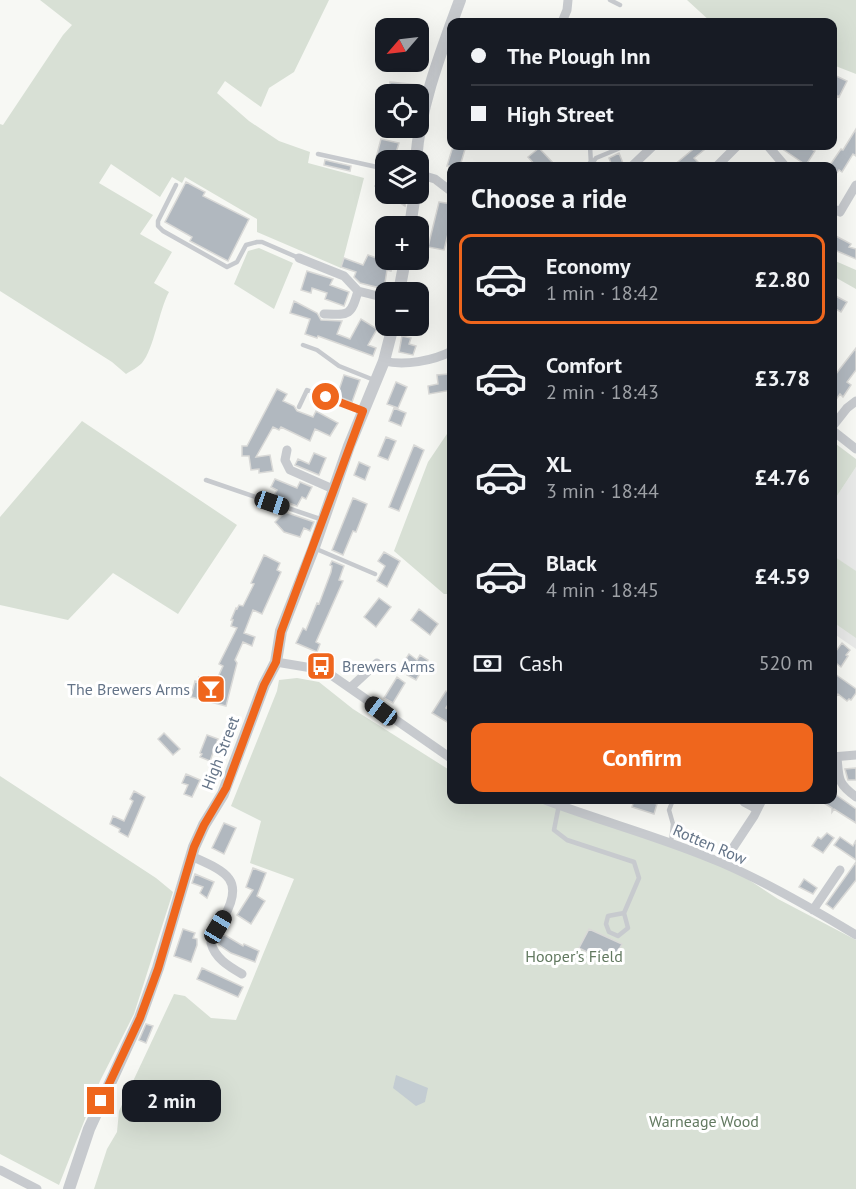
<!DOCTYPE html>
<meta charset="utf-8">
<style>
body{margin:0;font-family:"PT Sans",sans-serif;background:#242831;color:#f1f3f6;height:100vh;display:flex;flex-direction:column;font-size:22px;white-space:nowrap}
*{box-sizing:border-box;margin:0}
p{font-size:20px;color:#9ea1a6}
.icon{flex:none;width:33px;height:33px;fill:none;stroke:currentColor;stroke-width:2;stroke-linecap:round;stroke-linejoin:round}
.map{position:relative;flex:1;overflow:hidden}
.side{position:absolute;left:447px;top:162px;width:390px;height:642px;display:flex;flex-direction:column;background:#171b24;border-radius:12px;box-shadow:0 6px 24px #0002}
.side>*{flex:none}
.guide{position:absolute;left:447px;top:18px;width:390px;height:132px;border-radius:12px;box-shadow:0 6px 24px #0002;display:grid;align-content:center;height:132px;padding:0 24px;background:#171b24}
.needle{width:39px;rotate:242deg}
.buttons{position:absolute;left:375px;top:18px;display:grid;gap:12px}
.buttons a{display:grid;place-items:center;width:54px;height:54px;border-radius:12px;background:#171b24;box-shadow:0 6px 24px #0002;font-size:30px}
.end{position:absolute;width:27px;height:27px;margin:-14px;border:8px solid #ef661d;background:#fff;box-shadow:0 0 0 3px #fff}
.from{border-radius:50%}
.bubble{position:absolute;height:42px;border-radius:12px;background:#171b24;box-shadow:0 6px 24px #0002;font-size:20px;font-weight:600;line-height:42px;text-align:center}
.car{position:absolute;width:18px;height:36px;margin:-18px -9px;border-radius:8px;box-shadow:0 0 4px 2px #0007;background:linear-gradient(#222 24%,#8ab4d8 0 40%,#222 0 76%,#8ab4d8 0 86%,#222 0)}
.guide b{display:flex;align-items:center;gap:21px;height:57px;font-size:22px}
.guide b+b{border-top:2px solid #363941}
.guide i{width:15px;height:15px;background:#f1f3f6}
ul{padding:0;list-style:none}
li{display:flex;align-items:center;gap:18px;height:90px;margin:0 12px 9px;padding:0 12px;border:3px solid transparent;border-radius:12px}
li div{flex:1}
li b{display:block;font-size:22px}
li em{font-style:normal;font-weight:600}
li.active{border-color:#ef661d}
li>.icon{width:54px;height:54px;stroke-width:1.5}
h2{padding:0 24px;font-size:27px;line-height:72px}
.pay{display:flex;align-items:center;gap:15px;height:66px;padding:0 24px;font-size:22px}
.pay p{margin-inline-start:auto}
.cta{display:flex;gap:12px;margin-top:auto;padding:12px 24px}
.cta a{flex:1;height:69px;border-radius:12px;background:#ef661d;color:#fff;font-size:24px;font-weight:600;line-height:69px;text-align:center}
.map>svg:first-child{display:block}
.built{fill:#e8e9e8}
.green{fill:#d8e0d5}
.water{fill:#c3ccd2}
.building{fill:#b1b8bf;stroke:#d9d9d7;stroke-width:1.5}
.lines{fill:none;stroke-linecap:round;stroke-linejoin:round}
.service{stroke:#c7cace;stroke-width:4.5}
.minor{stroke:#c7cace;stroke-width:9}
.tertiary{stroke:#c7cace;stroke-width:12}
.route{stroke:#ef661d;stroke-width:8}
.labels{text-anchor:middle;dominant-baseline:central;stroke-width:6;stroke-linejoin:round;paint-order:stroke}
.poi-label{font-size:16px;fill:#647488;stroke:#fff;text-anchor:start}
.street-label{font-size:16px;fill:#647488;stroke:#fff}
.park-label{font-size:16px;fill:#627960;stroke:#fff}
</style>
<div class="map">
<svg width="856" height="1189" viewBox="0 0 856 1189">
<rect width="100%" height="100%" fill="#f7f8f4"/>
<path class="built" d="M856,467v182l-23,-16v-131z"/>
<path class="green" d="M40,0h289l-35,72 -25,16 -8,19 -36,-26 -8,12 32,28 30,20 31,11 -2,11 56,15 -23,90 -84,-36v-13l-72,-42 -3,6 -10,-6 -12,20 -49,-33 -12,19 54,32 -13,19 32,18 -18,31 15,9c-10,18 -15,57 -27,71 -4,4 -11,8 -16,11l-14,-12 -112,-71v-167l3,1 60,-90 9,-10z
M687,0h169v74l-23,-9 -1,-43h-121z
M259,248l34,15 -19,46 -40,-25 14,-33z
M833,260l23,10v19l-23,-13z
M82,421l155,104 -59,89 -65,-41 -45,47 -68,-15v-88z
M451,428l1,166h-8l-50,-43 34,-89z
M832,441l24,18v8l-23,35z
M832,555l24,16v67l-23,-16z
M297,678l22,4 34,27 98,62 1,29h93l178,63 55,36 78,41v249h-762l13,-40 10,-17 2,-21 55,-117 11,2 26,22 25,2 58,-141 -44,-16 11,-42 -30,-15 46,-115 2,-11z
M0,776l156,102 17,14 -39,122 -34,67 -41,104 -59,-31z"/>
<path class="water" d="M396,1075l32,13 -3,14 -9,4 -23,-18z"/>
<path class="building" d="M832,74l15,7 -8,16 -1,-1 -6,8z
M390,82l29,3 -1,9h-17l1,-2 -13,-1z
M856,129v27l-3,-2 -11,18 -3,-2 -7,9v-13l-2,-1 11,-16 2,1z
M381,139l18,4 -5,16 -6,-2 -2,4 -10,-3z
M453,146h13l-6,20h-13z
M697,146h12l-15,12 8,8h-29z
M778,146h29l8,5 -9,14z
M539,148l14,15 -4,3h-13l-8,-9z
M619,153l5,13h-12l-3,-8z
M325,160l26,6 -1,5 -26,-6z
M384,173h2v20l-11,-7z
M186,182l19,10 -2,4 46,23 -21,42 -38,-20 2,-4 -27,-15z
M386,194h21l-2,12z
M439,202l13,2v14l-8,32 -16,-3z
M832,234l19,10 -2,3 7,2v10l-24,-10z
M368,255l14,5h11l-2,11 -4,-1 -3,19 -24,-6 -6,-6 2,-5 -15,-5 3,-9 19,7z
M307,271l26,8 -3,6 19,7 -5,14 -19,-7 2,-6 -15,-5 -1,5 -10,-3z
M832,294l15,8 -6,10 -9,-5z
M294,301l23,12 4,7 21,1 -5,13 13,5 11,-20 16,10 -9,16 8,3 -3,8 -55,-20 -1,2 -12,-4 5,-15 -20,-6z
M402,336l9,2 -2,6 7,2 -3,9 -14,-3z
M856,348v22l-9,12 4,3 -8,12 -3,-3 -8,11v-26z
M449,374l3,16 -23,4 -1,-8 10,-2 -1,-9z
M344,375l16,5 -8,22 -15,-6z
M396,382l11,5 -9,21 -11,-4z
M277,389l10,5 -4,7 11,5 3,5 16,6 3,-6 22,12 -8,13 -15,-7 -5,12 -29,-14 -2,3 -6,-3 -17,30 14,-2 3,16 -14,2v-4l-8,1 -2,-14h-7v-10h5z
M394,408l12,5 -5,13 -12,-5z
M386,437l10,4 -8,19 -10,-4z
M414,445l10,5 -25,61 -10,-4z
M314,453l12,5 -7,17 -24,-10 3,-6 11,5z
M359,462l11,5 -5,13 -11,-5z
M275,479l22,9 3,-6 12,5 -6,12 -4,-2 -5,9 -24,-9 4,-7 -6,-3z
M353,498l14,6 -11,28 -3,-1 -10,24 -11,-5z
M285,512l29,10 -4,9 -6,-3 -4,9 -16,-5 -9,-10z
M384,552l16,9 -13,26 -10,-6 8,-15 -7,-5z
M264,555l16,8 -3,7 4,2 -19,42 -9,-4 -9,23 11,4 -3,9 -9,-4 -8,18 2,3 -11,43 -35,-9 4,-16 3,1 1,-5 7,2 1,-3 10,3 6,-13 -4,-2 18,-36 -6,-2 2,-6h-2l5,-12 1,1 2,-4 4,1 11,-22 -3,-1z
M332,561l12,5 -5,14 4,1 -27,61 4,2 -3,8 -21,-9 7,-15 3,2 11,-27 2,1 12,-32 1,-6 -2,-1z
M379,598l12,9 -15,20 -12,-10z
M419,609l19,15 -8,11 -19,-15z
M842,643l8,7 -4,5 2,1 -7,11 -9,-7v-4z
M409,654l8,6 3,-5 8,5 -12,20 -9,-5 4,-7 -8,-5z
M835,674l21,15v4l-5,7 -2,-1 -2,2 -9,-7 -6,8v-24z
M397,677l8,6 -12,20 -9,-5z
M446,691l6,4v3l-6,10 6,3v14l-20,-12z
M164,733l16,16 -7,6 -15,-16z
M207,735l11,4 -8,22 -10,-4 2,-3 -2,-1z
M856,768v12h-8l-3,-11z
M186,774l14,6 -8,17 -8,-3 4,-9 -6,-2z
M134,791l11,6 -17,40 -9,-5 1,-3 -10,-5 3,-8 11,5 9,-20 -3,-2z
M832,792l24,17v14l-22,-14 -2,3v-4l-13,-8h13z
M634,800h17l-1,2 7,2 -3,10 -22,-7z
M224,823l12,5 -12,26 -12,-6z
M827,833l7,5 -11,15 -11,-7 6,-9 3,2z
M840,837l13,9 3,-6v20l-22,-15z
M856,862v18l-23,29 -7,-5z
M253,868l13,5 -9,23 8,5 -14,23 -14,-9 16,-25 -7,-3z
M195,874l19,8 -7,16 -7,-5 3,-6 -11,-4z
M804,879l13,9 -4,6 -14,-7z
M183,929l12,4 -2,5 4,1v6l-6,17 -17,-6z
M589,929l33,15 -11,20 -32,-16z
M223,934l20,12 1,-2 15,7 -4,11 -24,-9 -12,-8 -1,-4z
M202,968l41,19 -5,10 -41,-18z
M146,1024l7,2 -7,17 -7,-3z"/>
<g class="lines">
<path class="service" d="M610,0l10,5
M590,146l1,19
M318,154l68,15
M591,165l5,-7 29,-12
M176,185l-18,36v5l5,5 64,36 10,-5 9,-17 11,-3h5l37,16
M303,345l14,5 22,16 35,14
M299,407l8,-17 56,21
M206,480l117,40
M314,548l61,26
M559,805l-5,25 13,10 67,22 5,16 -15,35 4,15 -10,8 -9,-4 -3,-8 2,-8 16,-3
M671,843l2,-19 -4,-14 4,-10"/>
<path class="minor" d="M562,22l5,-12 1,-10
M768,146l17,20
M590,166l1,-1
M632,166l21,-20
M717,166l20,-20
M418,174l17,5 17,13
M832,208l8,4 16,-27
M299,258l45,18 14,15 28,7
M324,314c25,1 27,2 34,-23
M384,361c20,5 49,0 68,-10
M832,427l15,-19 9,-7
M832,430l24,19
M287,450l-2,10 5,10 43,19
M276,662l48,8 128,89
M350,688l27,-25
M832,757l24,-2
M837,757c2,22 0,26 19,40
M545,800c58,22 120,38 177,63 46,20 91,46 134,72
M744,802l13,7
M191,856c33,15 55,22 33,61 -5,9 -11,16 -13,26 4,15 17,23 31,31
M723,863l31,-47 8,-16
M813,910l27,-40
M0,1170l37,19"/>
<path class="tertiary" d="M416,160c4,-55 25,-108 44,-160
M410,226l5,-32
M399,292l6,-32
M69,1189l20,-60 51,-111 18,-50 36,-121 10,-22 19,-31 41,-109 12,-23 5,-31 33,-84 35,-101 35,-85 9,-35"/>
</g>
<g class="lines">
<path class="route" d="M101,1101l39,-83 18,-49 36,-122 10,-22 22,-37 38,-103 12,-23 5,-30 82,-221 -37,-14"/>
</g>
<defs>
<g id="bus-square" transform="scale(1.5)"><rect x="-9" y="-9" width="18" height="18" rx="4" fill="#ef661d" stroke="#fff"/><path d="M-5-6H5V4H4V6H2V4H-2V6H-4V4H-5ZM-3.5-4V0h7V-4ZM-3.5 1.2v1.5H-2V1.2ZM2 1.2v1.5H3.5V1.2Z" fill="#fff"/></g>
<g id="bar-square" transform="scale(1.5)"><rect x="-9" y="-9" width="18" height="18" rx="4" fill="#ef661d" stroke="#fff"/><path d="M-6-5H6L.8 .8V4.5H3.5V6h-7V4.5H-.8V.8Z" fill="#fff"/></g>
</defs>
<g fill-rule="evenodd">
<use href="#bus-square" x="321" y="666"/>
<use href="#bar-square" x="211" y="689"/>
</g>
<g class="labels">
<g class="poi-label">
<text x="342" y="666">Brewers Arms</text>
<text x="190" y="689" text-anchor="end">The Brewers Arms</text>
</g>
<g class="street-label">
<text transform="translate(220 753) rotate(-69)">High Street</text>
<text transform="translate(710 844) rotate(23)">Rotten Row</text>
</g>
<g class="park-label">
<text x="574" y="956">Hooper's Field</text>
<text x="704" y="1121">Warneage Wood</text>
</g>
</g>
</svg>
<div class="buttons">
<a><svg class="needle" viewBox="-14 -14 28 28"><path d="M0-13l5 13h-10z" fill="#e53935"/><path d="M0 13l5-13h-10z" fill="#9ea1a6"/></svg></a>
<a><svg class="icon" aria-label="locate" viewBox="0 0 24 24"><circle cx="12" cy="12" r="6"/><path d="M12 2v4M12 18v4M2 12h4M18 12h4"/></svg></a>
<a><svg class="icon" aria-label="layers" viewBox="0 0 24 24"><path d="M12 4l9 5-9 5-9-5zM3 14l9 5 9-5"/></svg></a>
<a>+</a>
<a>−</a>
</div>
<i class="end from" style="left:326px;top:397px"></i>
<i class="end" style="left:101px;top:1101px"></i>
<div class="bubble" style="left:122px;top:1080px;width:99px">2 min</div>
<i class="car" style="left:272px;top:503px;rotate:109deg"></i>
<i class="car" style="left:381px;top:711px;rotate:307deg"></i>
<i class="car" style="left:218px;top:927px;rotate:31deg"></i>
<div class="guide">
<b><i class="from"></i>The Plough Inn</b>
<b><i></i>High Street</b>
</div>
<section class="side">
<h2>Choose a ride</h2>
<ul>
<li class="active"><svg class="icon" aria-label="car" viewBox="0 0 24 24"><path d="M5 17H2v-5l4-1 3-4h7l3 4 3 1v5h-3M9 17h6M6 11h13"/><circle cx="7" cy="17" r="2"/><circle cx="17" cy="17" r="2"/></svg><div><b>Economy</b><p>1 min · 18:42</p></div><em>£2.80</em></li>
<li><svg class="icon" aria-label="car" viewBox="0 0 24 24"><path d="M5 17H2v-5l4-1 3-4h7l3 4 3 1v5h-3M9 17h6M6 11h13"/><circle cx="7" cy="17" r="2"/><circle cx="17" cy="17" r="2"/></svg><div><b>Comfort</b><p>2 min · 18:43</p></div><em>£3.78</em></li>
<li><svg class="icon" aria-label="car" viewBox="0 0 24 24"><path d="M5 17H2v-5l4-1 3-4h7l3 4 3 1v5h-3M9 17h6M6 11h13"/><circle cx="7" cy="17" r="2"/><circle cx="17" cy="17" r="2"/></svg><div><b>XL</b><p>3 min · 18:44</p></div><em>£4.76</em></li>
<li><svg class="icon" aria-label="car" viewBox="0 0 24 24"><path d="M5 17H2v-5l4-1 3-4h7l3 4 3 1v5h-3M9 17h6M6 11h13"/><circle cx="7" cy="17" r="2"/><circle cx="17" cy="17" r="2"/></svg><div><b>Black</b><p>4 min · 18:45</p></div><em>£4.59</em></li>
</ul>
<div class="pay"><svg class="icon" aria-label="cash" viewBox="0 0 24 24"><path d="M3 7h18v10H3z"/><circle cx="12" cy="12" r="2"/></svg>Cash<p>520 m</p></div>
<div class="cta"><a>Confirm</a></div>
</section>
</div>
